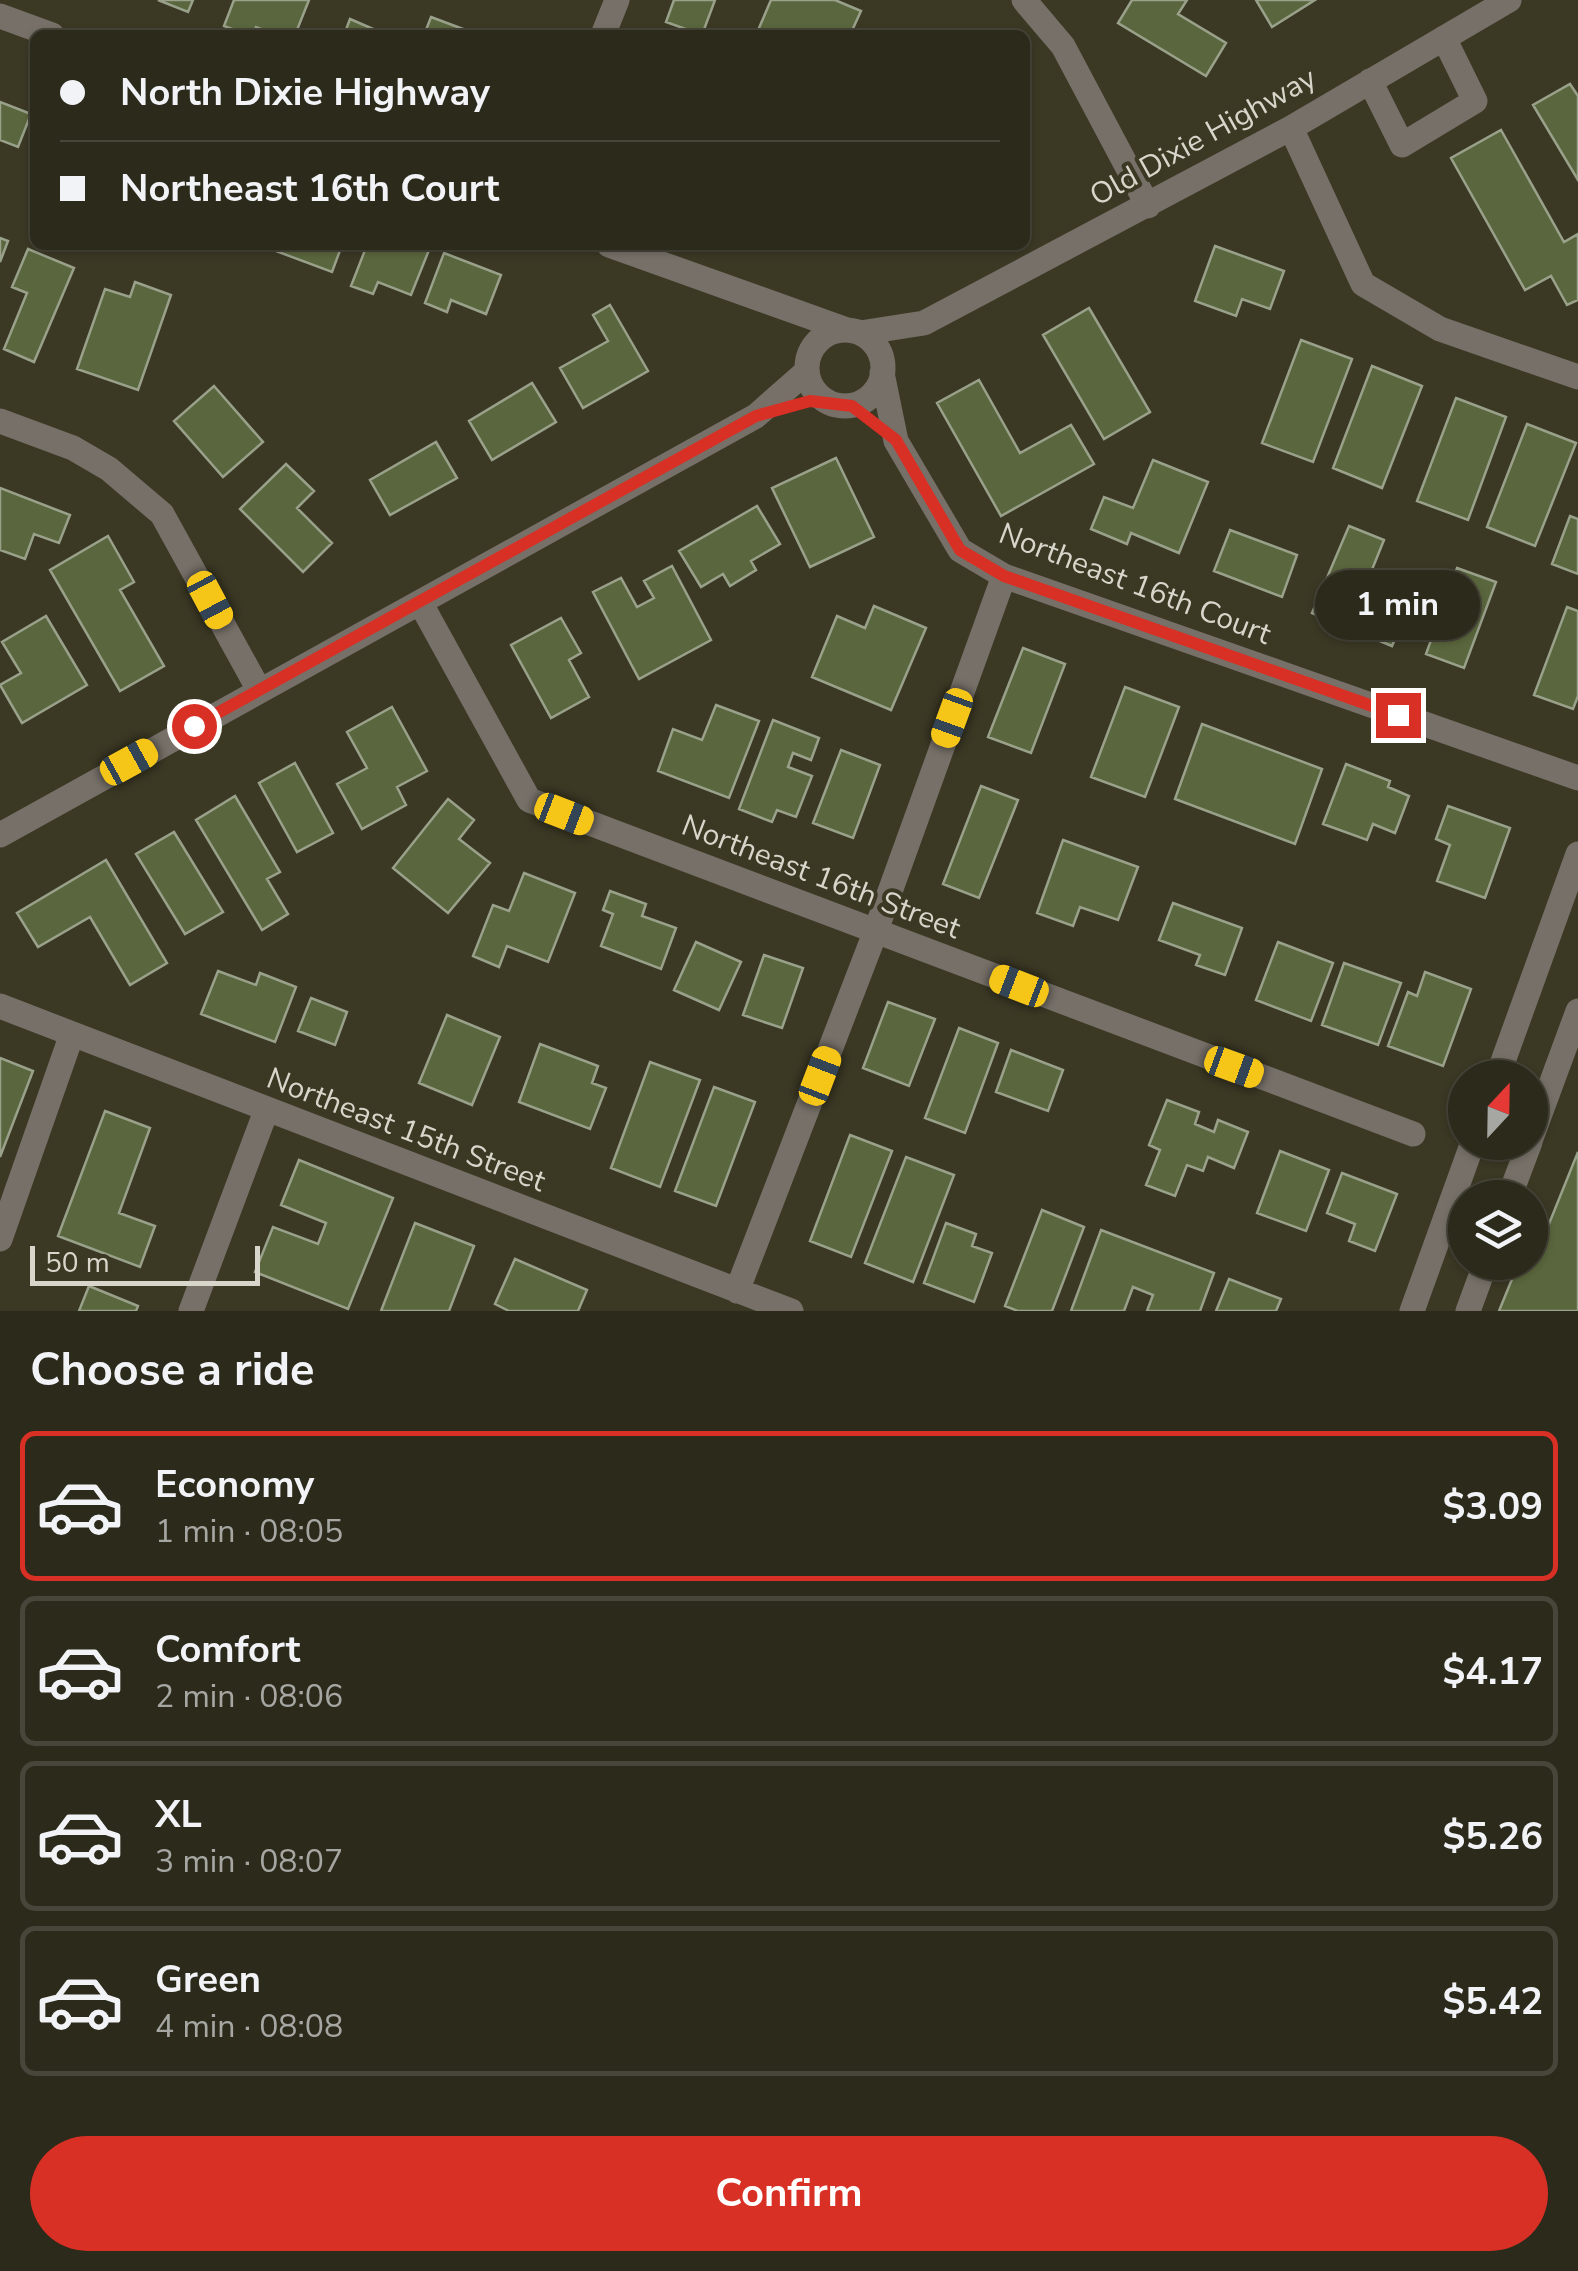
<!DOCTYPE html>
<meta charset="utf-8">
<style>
body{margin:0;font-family:"Nunito Sans",sans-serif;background:#383628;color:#f1f3f6;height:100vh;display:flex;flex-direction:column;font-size:38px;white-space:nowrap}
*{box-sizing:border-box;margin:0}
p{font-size:32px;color:#a6a7a3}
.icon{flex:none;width:55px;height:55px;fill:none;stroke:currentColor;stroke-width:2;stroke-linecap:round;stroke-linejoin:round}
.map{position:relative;height:1311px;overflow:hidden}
.sheet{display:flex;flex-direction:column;background:#2c2a1b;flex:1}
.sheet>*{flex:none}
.guide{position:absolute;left:30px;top:30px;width:1000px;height:220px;border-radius:15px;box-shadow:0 2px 8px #0004,0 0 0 2px #48463a;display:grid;align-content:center;height:220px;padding:0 30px;background:#2c2a1b}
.needle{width:65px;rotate:22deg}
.buttons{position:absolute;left:1448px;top:1060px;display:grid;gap:20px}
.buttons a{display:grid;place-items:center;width:100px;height:100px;border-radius:50%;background:#2c2a1b;box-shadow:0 2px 8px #0004,0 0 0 2px #48463a;font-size:50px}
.scale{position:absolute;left:30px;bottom:25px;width:230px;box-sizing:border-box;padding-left:10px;border:5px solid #d8d6ca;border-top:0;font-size:28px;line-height:35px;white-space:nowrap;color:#d8d6ca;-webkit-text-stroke:8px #3b3824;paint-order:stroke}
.end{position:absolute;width:45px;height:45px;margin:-22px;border:12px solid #d93025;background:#fff;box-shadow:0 0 0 5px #fff}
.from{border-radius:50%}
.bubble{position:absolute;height:70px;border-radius:35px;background:#2c2a1b;box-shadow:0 2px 8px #0004,0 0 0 2px #48463a;font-size:32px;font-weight:700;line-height:70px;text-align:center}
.car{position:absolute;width:30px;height:60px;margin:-30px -15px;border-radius:12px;box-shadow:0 0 8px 2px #0007;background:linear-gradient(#f5c518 24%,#345 0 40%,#f5c518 0 76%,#345 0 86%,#f5c518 0)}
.guide b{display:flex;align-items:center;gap:35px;height:95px;font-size:38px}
.guide b+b{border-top:2px solid #48463a}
.guide i{width:25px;height:25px;background:#f1f3f6}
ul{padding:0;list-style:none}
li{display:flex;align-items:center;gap:30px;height:150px;margin:0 20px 15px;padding:0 10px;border:5px solid #48463a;border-radius:15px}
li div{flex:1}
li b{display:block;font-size:38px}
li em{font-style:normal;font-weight:700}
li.on{border-color:#d93025}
li>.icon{width:90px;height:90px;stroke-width:1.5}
h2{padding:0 30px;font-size:45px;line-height:120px}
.primary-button{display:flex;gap:20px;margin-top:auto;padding:20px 30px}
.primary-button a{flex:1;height:115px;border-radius:60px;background:#d93025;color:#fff;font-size:40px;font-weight:700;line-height:115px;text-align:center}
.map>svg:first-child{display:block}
.building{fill:#5a663d;stroke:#9aa18b;stroke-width:2.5}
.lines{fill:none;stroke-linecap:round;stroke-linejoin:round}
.minor{stroke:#767068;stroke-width:25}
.route{stroke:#d93025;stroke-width:12}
.labels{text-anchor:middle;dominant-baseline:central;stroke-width:8;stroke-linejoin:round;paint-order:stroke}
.street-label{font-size:30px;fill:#d8d6ca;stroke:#3b3824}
</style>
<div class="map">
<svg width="1578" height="1311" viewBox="0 0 1578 1311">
<rect width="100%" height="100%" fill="#3b3824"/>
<path class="building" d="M158,0h35l-5,12z
M234,0h75l-14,35h-18l-21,-8 -3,8h-5l-24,-9z
M674,0h41l-13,35 -36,-13z
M771,0h64l26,11 -11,24h-94z
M1132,0h55l-9,14 48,29 -20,33 -88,-53z
M1256,0h59l-43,27z
M431,17l48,18h-55z
M350,19l37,16h-43z
M1570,84l8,12v84l-45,-75z
M0,102l31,12 -13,33 -18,-7z
M1501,130l63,112 14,-8v66l-11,5 -16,-29 -26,14 -74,-132z
M0,238l8,3 -8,21z
M278,245h64l-10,27 -56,-21z
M367,245h48l14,5 -18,45 -33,-13 -5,12 -22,-8z
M1215,246l69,25 -14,38 -28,-10 -6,17 -41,-15z
M28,249l46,19 -40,94 -30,-13 23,-56 -15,-6z
M444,253l57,22 -15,39 -35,-14 -4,12 -22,-9z
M135,282l36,13 -33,95 -61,-21 28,-80 25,8z
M610,305l38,66 -65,37 -23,-40 48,-27 -15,-26z
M1089,308l61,104 -46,27 -61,-104z
M1301,340l51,19 -39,103 -51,-19z
M1372,366l50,20 -40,102 -49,-20z
M979,380l41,73 51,-28 23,39 -93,52 -64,-113z
M532,383l24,39 -64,38 -23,-39z
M214,386l49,56 -40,35 -49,-56z
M1456,398l50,19 -38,103 -51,-19z
M1527,424l49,19 -41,103 -48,-19z
M436,442l21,36 -67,37 -20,-35z
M836,458l38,79 -64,30 -38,-79z
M1153,460l55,22 -29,71 -48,-20 -4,11 -36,-15 13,-32 29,11z
M286,464l28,27 -17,17 35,35 -29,29 -63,-63z
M0,488l70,27 -11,28 -25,-9 -9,25 -25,-9z
M757,506l23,38 -29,17 5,9 -26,16 -7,-12 -22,13 -22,-36z
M1570,516l8,3v55l-26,-10z
M1349,526l35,14 -15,37 24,9 -3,8 20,9 -18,43 -80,-33z
M1230,530l67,25 -15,42 -68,-26z
M108,536l26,46 -14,8 44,76 -44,25 -70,-121z
M672,566l39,74 -72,39 -46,-87 28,-14 16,29 17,-9 -10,-17z
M1457,568l39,14 -32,86 -38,-14z
M874,606l52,22 -35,82 -79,-33 25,-61 28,12z
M1567,607l11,4v85l-5,13 -39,-14z
M46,616l41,69 -65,38 -22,-38 21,-12 -19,-31z
M561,618l20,35 -12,7 20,37 -38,21 -40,-73z
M1023,648l42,16 -34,89 -43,-16z
M1125,687l54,20 -34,90 -54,-20z
M716,705l43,16 -30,77 -71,-27 15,-42 29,11z
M392,707l35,64 -30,16 9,18 -44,24 -25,-45 30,-16 -20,-36z
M773,720l46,18 -8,22 -18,-7 -5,14 24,9 -16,41 -19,-7 -5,12 -33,-13z
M1202,724l120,45 -27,75 -120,-45z
M841,750l39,15 -27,73 -40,-15z
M295,763l38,70 -36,19 -38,-69z
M1346,764l44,17 -2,6 21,9 -14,37 -22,-9 -6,16 -44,-16z
M981,786l37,14 -39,98 -36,-14z
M235,796l45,76 -13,7 21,35 -26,16 -66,-110z
M448,799l26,21 -15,19 31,24 -42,50 -55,-45z
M1448,806l62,22 -25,70 -48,-17 13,-36 -14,-6z
M174,832l49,80 -38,22 -49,-80z
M1063,840l75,27 -20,53 -38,-13 -7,19 -36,-13z
M106,860l61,103 -37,22 -40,-68 -52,30 -21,-34z
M524,873l51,20 -27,69 -41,-16 -8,21 -26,-11 20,-51 16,6z
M610,891l36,13 -4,12 34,12 -15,41 -60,-23 12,-32 -10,-4z
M1173,903l69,25 -17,47 -29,-10 4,-10 -41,-15z
M696,942l45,20 -22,48 -45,-20z
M1278,942l55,21 -22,58 -55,-21z
M764,955l39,13 -21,60 -39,-13z
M1344,963l57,20 -23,62 -56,-20z
M218,971l38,14 4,-12 36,14 -21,55 -74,-28z
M1425,972l46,17 -28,77 -55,-20 20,-54 9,4z
M311,998l36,14 -12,33 -37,-14z
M888,1002l47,17 -26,67 -46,-18z
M447,1015l53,22 -28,68 -53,-22z
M959,1028l39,15 -33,90 -40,-15z
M540,1044l58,22 -6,17 14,5 -16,41 -71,-27z
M1011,1050l52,20 -15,41 -52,-19z
M0,1058l33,13 -33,86z
M650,1062l50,18 -40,107 -49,-19z
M714,1087l41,15 -39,104 -41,-15z
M1167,1100l32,12 -4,12 19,8 4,-12 30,12 -14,36 -26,-11 -5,14 -16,-6 -12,31 -29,-11 14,-35 -11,-5z
M105,1111l45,17 -31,85 36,13 -15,41 -82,-31z
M850,1135l42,16 -41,106 -41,-16z
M1280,1151l49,19 -23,61 -49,-18z
M1578,1152v159h-79l20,-49 15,-1z
M906,1157l48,18 -41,107 -48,-19z
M299,1160l94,38 -45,111 -93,-37 18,-45 45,17 8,-21 -45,-18z
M1342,1173l55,21 -22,57 -26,-10 6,-17 -28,-11z
M1042,1210l42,17 -32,84h-34l-13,-5z
M415,1223l59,23 -25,65h-68z
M946,1223l30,11 -4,12 20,7 -18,49 -50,-19z
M1101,1230l113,43 -14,38h-53l6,-16 -20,-8 -9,24h-53z
M515,1259l72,31 -9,21h-69l-14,-7z
M1229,1279l52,20 -5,12h-60z
M89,1286l49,20 -2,5h-57z"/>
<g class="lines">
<path class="minor" d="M1024,0l39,46 85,160
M0,16l52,19
M603,35l14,-35
M1370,81l32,64 73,-44 -31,-63
M1291,128l72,156 77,45 138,48
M609,245l238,85
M807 368a38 38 0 1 1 76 0a38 38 0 1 1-76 0Z
M860,333l64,-10 367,-195 218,-128
M882,373l14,68 64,109 44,26 574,202
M0,421l73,27 36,21 53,45 97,176
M421,604l108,196 884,334
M0,835l756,-419 51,-45
M0,1006l791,305
M1497,1078l81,-224
M1530,1141l48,-130
M1509,1198l21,-56
M0,1239l72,-205
M737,1291l138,-358 129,-357
M191,1311l75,-200
M1412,1311l61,-169
M1468,1311l18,-49"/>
</g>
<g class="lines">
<path class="route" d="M194,726l562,-310 54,-15 42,5 44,34 64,110 44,26 394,139"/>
</g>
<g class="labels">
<g class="street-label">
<text transform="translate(1203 137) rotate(-29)">Old Dixie Highway</text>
<text transform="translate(1135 584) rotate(21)">Northeast 16th Court</text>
<text transform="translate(821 877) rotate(21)">Northeast 16th Street</text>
<text transform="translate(406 1130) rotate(21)">Northeast 15th Street</text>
</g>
</g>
</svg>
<div class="buttons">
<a><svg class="needle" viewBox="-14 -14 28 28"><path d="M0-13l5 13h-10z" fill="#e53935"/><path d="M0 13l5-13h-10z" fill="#a6a7a3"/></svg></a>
<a><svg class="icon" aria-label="layers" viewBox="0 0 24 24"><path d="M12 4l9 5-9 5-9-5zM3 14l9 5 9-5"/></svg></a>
</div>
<div class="scale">50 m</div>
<i class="end from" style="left:194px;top:726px"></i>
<i class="end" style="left:1398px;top:715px"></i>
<div class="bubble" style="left:1315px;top:570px;width:165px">1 min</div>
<i class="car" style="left:210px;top:600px;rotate:152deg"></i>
<i class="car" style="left:952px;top:718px;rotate:200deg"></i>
<i class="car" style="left:129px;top:762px;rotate:61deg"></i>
<i class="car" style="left:564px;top:814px;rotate:111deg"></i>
<i class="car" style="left:1019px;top:986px;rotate:291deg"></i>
<i class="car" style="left:1234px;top:1067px;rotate:110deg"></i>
<i class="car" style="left:820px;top:1076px;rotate:21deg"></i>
<div class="guide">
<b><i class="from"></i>North Dixie Highway</b>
<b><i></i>Northeast 16th Court</b>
</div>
</div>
<section class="sheet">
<h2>Choose a ride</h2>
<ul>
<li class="on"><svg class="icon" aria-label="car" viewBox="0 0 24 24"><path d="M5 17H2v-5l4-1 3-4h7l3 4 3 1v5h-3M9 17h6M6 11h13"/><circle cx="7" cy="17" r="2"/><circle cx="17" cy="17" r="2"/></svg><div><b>Economy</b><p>1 min · 08:05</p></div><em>$3.09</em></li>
<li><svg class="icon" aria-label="car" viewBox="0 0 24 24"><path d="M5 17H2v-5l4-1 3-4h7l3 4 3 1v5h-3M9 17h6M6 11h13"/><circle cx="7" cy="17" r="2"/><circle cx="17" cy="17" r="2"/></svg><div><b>Comfort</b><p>2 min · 08:06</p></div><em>$4.17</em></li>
<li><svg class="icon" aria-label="car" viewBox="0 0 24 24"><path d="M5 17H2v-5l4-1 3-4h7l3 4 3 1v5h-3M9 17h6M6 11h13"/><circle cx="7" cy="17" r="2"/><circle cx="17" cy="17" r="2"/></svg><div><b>XL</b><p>3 min · 08:07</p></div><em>$5.26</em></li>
<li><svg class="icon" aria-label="car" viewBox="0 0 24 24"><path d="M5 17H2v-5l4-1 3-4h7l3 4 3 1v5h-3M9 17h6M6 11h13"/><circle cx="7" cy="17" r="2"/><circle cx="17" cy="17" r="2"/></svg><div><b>Green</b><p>4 min · 08:08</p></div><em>$5.42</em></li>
</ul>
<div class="primary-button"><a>Confirm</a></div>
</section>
